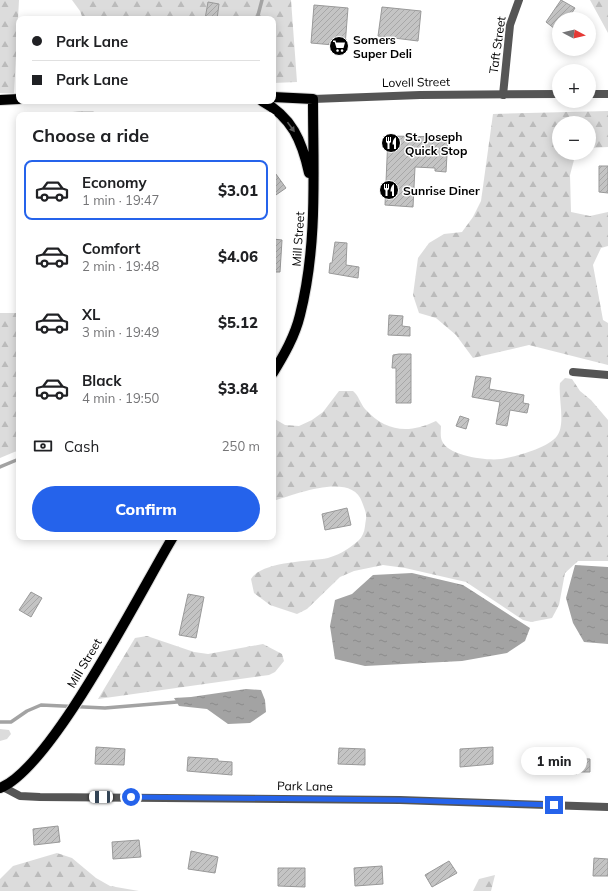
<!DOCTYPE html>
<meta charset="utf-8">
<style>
body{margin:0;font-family:Mulish,sans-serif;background:#f6f6f6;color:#202124;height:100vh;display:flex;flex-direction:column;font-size:15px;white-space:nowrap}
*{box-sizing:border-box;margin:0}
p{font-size:13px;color:#757577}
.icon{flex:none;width:22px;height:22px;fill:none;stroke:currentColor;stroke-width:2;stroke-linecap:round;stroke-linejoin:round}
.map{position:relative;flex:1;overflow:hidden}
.sheet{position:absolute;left:16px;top:112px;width:260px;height:428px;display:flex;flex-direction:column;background:#fff;border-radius:8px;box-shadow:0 2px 10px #0003}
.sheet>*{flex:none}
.top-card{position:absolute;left:16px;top:16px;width:260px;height:88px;border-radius:8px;box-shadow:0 2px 10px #0003;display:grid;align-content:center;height:88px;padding:0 16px;background:#fff}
.needle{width:26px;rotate:97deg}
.fabs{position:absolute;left:552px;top:12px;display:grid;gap:8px}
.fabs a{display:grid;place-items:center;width:44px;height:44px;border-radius:50%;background:#fff;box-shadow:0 2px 10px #0003;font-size:20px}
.end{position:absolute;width:18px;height:18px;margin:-9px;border:5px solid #2563eb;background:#fff;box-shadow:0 0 0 2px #fff}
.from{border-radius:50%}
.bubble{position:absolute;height:28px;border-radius:14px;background:#fff;box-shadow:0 2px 10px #0003;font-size:13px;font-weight:800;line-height:28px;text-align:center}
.car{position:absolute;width:12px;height:24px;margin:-12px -6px;border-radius:5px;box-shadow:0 0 3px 1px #0007;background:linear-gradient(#fff 24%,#345 0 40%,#fff 0 76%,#345 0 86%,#fff 0)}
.top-card b{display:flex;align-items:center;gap:14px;height:38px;font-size:15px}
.top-card b+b{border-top:1px solid #e0e0e0}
.top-card i{width:10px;height:10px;background:#202124}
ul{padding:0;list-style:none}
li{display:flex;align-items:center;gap:12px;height:60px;margin:0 8px 6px;padding:0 8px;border:2px solid transparent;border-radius:8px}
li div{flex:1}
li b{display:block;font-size:15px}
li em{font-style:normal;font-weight:800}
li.active{border-color:#2563eb}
li>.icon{width:36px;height:36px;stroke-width:1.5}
h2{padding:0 16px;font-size:18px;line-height:48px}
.pay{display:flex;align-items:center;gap:10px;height:44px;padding:0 16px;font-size:15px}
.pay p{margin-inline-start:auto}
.button{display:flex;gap:8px;margin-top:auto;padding:8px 16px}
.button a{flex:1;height:46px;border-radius:24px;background:#2563eb;color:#fff;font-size:16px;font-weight:800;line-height:46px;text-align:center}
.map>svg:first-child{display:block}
.forest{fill:url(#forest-firs)}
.water{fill:url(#water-ripples)}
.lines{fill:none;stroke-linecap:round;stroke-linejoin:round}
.stream{stroke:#a3a3a3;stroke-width:3.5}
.building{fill:url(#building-hatch);stroke:#999}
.primary-casing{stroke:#dbdbdb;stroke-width:12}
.minor{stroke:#555;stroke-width:8}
.tertiary{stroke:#555;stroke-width:8}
.primary{stroke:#000;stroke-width:10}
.oneway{fill:#595959}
.route{stroke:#2563eb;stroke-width:5}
.labels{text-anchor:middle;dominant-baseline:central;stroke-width:3;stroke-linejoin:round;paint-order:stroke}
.poi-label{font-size:12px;font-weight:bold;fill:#000;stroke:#fff;text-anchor:start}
.street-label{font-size:12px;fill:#000;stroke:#fff}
</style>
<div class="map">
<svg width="608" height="891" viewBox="0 0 608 891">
<defs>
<pattern id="forest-firs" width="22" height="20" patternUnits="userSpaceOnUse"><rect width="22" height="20" fill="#dcdcdc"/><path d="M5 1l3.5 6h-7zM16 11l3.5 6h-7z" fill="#bbb"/></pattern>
<pattern id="water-ripples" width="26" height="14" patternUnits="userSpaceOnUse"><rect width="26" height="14" fill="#a3a3a3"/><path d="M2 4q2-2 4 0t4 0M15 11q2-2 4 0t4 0" fill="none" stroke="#8b8b8b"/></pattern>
<pattern id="building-hatch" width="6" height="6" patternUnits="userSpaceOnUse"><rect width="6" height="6" fill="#c4c4c4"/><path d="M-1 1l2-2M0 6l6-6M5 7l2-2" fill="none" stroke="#a7a7a7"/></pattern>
</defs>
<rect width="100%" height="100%" fill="#fff"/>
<path class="forest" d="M0,0h19l-5,93h-14z
M72,0h219l6,82 -24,1v-64h-190l-3,-8z
M590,0h18v33z
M79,111h14l5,4h-33l1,-2z
M608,111v36l-19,1v-25h-30v30h21l-5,3 -5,19 1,37 19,4 18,-4v34l-7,2 -8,17 10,55 5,3v42l-79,-20 -56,13 -17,-23 -20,-17 -17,-5 -6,-18 5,-37 11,-15 15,-9 18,-2 11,-15 8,-16 12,-87z
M0,313h19v137l-19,8z
M565,378l7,1 8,12 11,9 17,20v141h-30l-13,12 -6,32 -7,13 -21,4 -8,-2 -57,-38 -61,-14 -22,-3 -29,6 -14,6 -33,32 -10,5 -27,-9 -16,-12 -3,-14c11,-18 57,-17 77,-21 10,-3 17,-7 25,-13 4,-3 8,-6 10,-11 2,-4 2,-10 3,-15 1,-6 -2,-11 -4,-17 -10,-31 -68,-7 -89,-1v-83l12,7 14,1 13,-6 11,-8 16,-21h14c6,5 7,12 12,18 21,23 44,25 71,12l5,5c0,4 -1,11 1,15 6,15 45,20 59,18 14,-2 47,-11 56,-23 9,-12 1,-38 3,-53z
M147,636l47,16 14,2 55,-10 19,10 2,7 -9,11 -6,3 -171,24 37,-61z
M0,729l9,1 2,4 -4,5 -7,2z
M57,853l15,5 24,20 14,8 29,5h-139v-12l13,-13z
M495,875l-4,16h-18l6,-12z"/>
<path class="water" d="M575,565l33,2v77l-24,-2 -11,-19 -7,-25z
M412,573l51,12 67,43 -5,13 -18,12 -45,8 -97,5 -30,-7 -5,-33 5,-26 17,-6 21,-19z
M246,689l15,1 4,10 1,12 -16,11 -22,1 -21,-15 -28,-3 -5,-8 17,-1z"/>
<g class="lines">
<path class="stream" d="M257,19l5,-19
M0,467l19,-8
M0,722h11l16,-11 14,-6 64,3 72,-6"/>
</g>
<path class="building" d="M561,0l14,8 -7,11h-9v13l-13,-10z
M208,2l11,2 -2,15h-12z
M314,5l34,3 -3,38 -34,-3z
M382,7l39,4 -3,30 -40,-5z
M388,136l60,1 -2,35 -11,-1v-3l-20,-1 -2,40 -28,-2z
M599,166h9v27l-9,-1z
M273,170l13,18 -13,9z
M273,239l9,1 -2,32h-7z
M335,242l12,1 -1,22 13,2 -1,11 -29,-5 1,-10h2z
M389,315l14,1 -1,10 8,1v9l-22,-1z
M399,354h12v49h-15v-35h-4l1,-13z
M476,376l15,2 -2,11 35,6 -1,8 6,1 -2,9 -17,-3 -3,16 -11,-2 4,-22 -28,-5z
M460,416l9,3 -3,10 -10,-3z
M347,508l4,17 -26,5 -3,-16z
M31,592l11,6 -11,19 -12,-7z
M188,594l16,3 -8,41 -17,-3z
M96,747l29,2 -1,16 -29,-1z
M493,747v17l-33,3v-18z
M339,748l26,1v16l-27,-1z
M188,757l30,2v2l14,1v13l-45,-4z
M555,758l35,1v13h-13v2h-23z
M58,826l2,16 -26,3 -1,-16z
M139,840l2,17 -28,2 -1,-17z
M191,851l27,6 -3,16 -27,-4z
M594,858l14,1v17h-15z
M449,861l8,12 -25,14 -7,-12z
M382,866l1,18 -28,2 -1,-18z
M278,868h27v19l-27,-1z"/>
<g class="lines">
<g class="primary-casing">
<path id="primary" d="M273,97l40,2c0,72 5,145 -13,216 -5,21 -16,40 -27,58
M0,100l19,-1
M262,101c30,16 40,40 47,72
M0,788c52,-20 141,-198 173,-251"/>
</g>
<path class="minor" d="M503,95l7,-70 9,-25
M573,372l35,3
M3,787l17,9 20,1 360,3 208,7"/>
<path class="tertiary" d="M589,94h19
M313,99l107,-4 139,-1"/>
<use href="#primary" class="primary"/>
</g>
<defs><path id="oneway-solid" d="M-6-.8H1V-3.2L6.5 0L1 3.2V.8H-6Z"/></defs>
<use class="oneway" href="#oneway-solid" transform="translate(291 127) rotate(54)"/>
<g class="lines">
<path class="route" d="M131,797l269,3 154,5"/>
</g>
<defs>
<g id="supermarket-disc" transform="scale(1)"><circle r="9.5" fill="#000" stroke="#fff"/><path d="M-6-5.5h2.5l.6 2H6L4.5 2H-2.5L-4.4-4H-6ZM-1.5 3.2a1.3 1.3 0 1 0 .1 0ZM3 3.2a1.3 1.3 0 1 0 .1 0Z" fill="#fff"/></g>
<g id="restaurant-disc" transform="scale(1)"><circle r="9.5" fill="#000" stroke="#fff"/><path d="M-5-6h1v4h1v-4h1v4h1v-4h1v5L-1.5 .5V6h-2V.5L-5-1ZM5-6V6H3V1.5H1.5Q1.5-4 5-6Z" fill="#fff"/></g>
</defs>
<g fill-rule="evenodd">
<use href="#supermarket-disc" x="339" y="46"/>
<use href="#restaurant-disc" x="391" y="143"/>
<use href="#restaurant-disc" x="389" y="190"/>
</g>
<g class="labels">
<g class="poi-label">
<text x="353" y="39">Somers<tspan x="353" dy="14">Super Deli</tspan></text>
<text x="405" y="136">St. Joseph<tspan x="405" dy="14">Quick Stop</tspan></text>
<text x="403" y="190">Sunrise Diner</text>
</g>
<g class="street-label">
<text transform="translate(497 45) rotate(-82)">Taft Street</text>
<text transform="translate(416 82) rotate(-1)">Lovell Street</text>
<text transform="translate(298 239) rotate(-86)">Mill Street</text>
<text transform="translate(84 663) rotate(-59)">Mill Street</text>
<text transform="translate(305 786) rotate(1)">Park Lane</text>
</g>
</g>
</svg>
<div class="fabs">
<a><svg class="needle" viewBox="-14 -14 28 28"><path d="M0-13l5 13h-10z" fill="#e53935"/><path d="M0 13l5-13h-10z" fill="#757577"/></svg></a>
<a>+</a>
<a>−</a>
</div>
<i class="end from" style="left:131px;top:797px"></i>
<i class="end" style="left:554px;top:805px"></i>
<div class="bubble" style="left:521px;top:747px;width:66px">1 min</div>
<i class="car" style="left:101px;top:797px;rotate:270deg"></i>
<div class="top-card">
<b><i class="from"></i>Park Lane</b>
<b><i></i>Park Lane</b>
</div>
<section class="sheet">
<h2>Choose a ride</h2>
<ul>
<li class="active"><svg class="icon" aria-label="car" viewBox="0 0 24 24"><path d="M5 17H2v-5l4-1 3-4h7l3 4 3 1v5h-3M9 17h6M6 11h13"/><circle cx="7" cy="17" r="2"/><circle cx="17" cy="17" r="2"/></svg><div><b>Economy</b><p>1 min · 19:47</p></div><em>$3.01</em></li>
<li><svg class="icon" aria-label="car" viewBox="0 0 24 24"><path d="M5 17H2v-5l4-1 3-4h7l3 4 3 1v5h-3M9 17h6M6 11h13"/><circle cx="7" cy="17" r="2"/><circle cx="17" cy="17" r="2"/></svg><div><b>Comfort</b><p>2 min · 19:48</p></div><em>$4.06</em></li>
<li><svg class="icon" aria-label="car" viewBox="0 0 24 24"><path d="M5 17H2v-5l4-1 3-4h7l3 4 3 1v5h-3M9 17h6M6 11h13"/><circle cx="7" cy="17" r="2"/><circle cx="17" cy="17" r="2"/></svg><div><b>XL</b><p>3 min · 19:49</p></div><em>$5.12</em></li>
<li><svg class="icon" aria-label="car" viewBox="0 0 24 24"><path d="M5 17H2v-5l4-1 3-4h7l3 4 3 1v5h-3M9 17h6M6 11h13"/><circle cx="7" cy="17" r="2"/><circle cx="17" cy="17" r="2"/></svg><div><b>Black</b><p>4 min · 19:50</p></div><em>$3.84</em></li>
</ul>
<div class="pay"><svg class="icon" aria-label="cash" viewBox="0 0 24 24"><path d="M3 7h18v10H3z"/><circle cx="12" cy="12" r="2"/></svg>Cash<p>250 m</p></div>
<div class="button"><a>Confirm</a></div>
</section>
</div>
